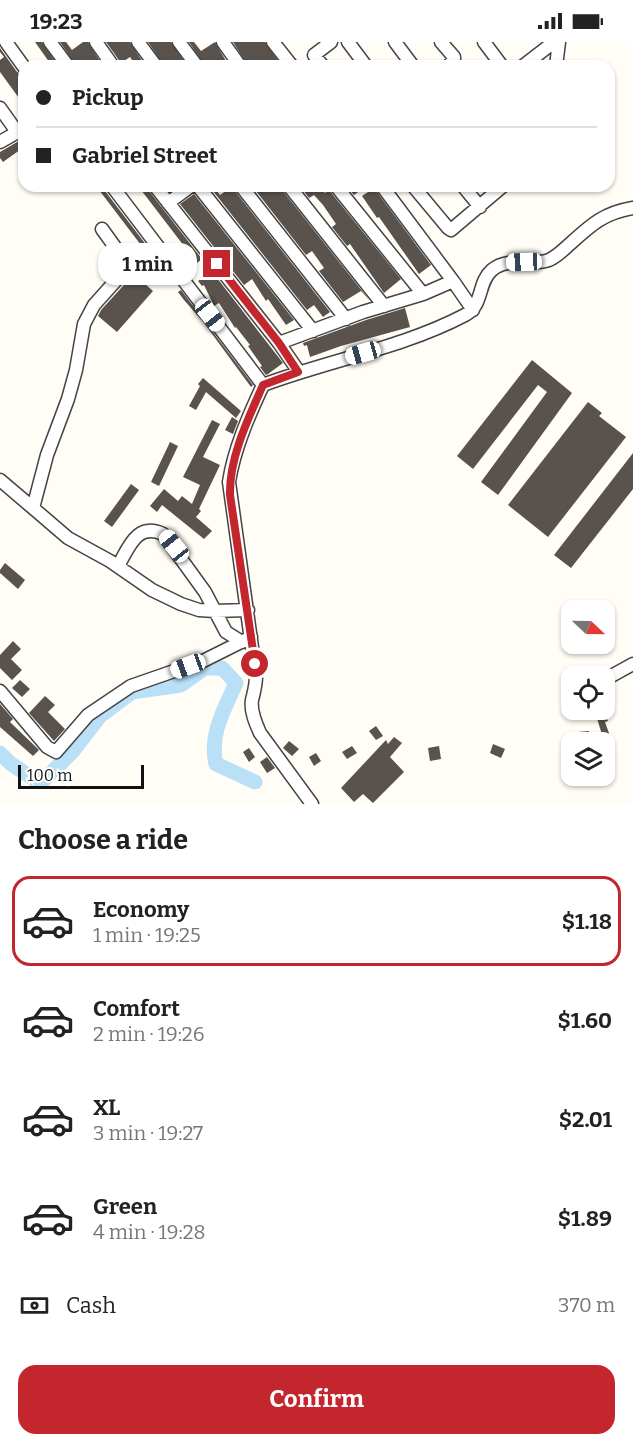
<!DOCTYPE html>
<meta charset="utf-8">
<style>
body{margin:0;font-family:Bitter,serif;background:#f6f6f6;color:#222;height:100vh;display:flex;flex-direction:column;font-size:22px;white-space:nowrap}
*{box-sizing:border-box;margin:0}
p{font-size:20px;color:#767676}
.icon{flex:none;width:33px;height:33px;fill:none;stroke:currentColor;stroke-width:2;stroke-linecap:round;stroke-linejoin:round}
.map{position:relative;height:762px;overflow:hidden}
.drawer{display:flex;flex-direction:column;background:#fff;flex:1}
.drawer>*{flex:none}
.guide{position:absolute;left:18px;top:18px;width:597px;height:132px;border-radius:18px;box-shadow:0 2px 4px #0004;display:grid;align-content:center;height:132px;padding:0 18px;background:#fff}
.needle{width:39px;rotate:112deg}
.buttons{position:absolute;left:561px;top:558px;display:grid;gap:12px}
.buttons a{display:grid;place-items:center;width:54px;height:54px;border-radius:12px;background:#fff;box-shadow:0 2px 4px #0004;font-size:30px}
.scale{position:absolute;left:18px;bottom:15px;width:126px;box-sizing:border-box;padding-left:6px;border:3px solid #111;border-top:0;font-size:16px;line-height:21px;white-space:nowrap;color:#111;-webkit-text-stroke:4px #fff;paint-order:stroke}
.end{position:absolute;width:27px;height:27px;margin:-14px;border:8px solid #c4262e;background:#fff;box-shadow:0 0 0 3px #fff}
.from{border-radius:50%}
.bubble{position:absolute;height:42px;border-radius:18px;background:#fff;box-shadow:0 2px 4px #0004;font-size:20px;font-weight:700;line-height:42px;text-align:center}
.car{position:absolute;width:18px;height:36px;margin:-18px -9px;border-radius:8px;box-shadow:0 0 4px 2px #0007;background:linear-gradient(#fff 24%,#345 0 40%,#fff 0 76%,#345 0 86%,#fff 0)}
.guide b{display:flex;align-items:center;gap:21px;height:57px;font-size:22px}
.guide b+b{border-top:2px solid #e0e0e0}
.guide i{width:15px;height:15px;background:#222}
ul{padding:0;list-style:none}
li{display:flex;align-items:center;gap:18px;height:90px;margin:0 12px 9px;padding:0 6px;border:3px solid transparent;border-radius:18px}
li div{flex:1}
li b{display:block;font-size:22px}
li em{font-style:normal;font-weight:700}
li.on{border-color:#c4262e}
li>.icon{width:54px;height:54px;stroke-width:1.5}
h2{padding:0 18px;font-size:27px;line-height:72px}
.pay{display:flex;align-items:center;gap:15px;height:66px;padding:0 18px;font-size:22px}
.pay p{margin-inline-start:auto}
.primary-button{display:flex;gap:12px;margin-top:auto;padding:12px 18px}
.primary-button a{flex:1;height:69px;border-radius:18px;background:#c4262e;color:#fff;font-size:24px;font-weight:700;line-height:69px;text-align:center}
.status{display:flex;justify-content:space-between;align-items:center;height:42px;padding:0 30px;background:#fff;direction:ltr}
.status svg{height:16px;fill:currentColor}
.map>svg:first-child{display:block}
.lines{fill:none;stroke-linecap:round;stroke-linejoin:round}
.river{stroke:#b9e0f7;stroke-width:15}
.building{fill:#5a524d}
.minor-casing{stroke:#444;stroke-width:15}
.minor{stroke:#fff;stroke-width:12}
.route{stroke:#c4262e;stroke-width:8}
</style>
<div class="status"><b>19:23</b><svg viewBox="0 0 49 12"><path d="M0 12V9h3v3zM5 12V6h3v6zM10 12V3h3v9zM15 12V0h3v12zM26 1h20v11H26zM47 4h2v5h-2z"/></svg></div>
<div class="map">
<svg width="633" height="762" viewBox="0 0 633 762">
<rect width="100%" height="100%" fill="#fffdf5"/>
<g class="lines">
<path class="river" d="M0,711l10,10 25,17 10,-1 28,-28 27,-35 32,-24 49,-7 24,-17h17l14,15c-12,27 -27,52 -20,81l39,18"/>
</g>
<path class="building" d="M35,0h7l16,24h-6z
M60,0h6l6,8 11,-8h5l15,24h-27z
M106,0h24l14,22 -8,2 -6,-9 -9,6z
M148,0h23l16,24h-5l-4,-6 -8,6h-6z
M189,0h5l7,9 14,-9 11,19 -6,5h-15z
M233,0h32l14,20 -5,4h-26z
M0,6l17,24 7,3v30l-24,-33v-12l4,-3 -4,-5z
M24,96v9l-21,15 -3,-4v-6z
M96,144h8l1,5 68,89 -2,2 -24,-29z
M138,144h9l2,5 53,68 -5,4z
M209,144h4l7,9 13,-9 2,5 95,121 -7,5 -9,-12 -7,5z
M252,144h29l2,5 87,110 -9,-10 -18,11 -24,-31 5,-3 -12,-17 -6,4z
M300,144h20l5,7 4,-3 72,89 -17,14 -34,-49 -3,2 -15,-19 4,-3 -13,-19 -9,-10 -5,3z
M352,144h6l3,4 -7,5 -6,-7z
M374,146l57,77 -12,9 -40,-57 -2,1 -15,-22z
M194,152l100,126 -8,5 -18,-26 -2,2 -14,-22 -8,6 -64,-81z
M210,227l73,94 -15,11 -2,1 -6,-8 2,-1 -14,-20 2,-1 -14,-18 -1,1 -16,-25 -5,3 -10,-21 -2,1 -4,-5 12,-8z
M134,232l19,17 -36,41 -19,-16 3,-6z
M181,248l72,95 -2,2 -47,-64 -20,-23 -6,-8z
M405,266l5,19 -69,19 -31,11 -3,-12 -3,1 -1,-3 63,-23z
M532,318l40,33 -74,102 -17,-13 66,-90 -9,-7 -65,84 -16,-13z
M203,336l38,33 -5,7 -30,-26 -10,18 -7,-4 11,-20 -2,-2z
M588,360l14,11 -3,3 27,21 -78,100 -40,-32z
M232,375l6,4 -5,13 -8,-4z
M212,378l8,4 -17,33 17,8 -21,44 2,2 -5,6 16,14 -8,8 -42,-34 -5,7 -7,-6 14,-17 14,12 4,-5 10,8 8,-19 -17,-8z
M170,400l8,4 -19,40 -8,-4z
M633,411v36l-62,79 -17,-13z
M131,442l8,6 -27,37 -8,-6z
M5,521l20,17 -7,9 -18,-16v-3z
M13,599l8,8 -10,10 11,11 -10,10 -12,-12v-13z
M20,638l10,9 -8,8 -10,-9z
M45,654l10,9 -7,7 17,17 -11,12 -25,-28z
M0,662l13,15 -3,3 29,28 -6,6 -33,-29z
M605,670l3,9 -3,1 5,14 -7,2 -7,-23z
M376,684l7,10 -7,4 -7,-9z
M589,689v10l-11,1v-10z
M394,695l8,6 -12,14 14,15 -31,31 -10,-9 -9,8 -13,-14 45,-48 2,4z
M289,699l10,8 -7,7 -9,-8z
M493,702l12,5 -4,9 -11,-5z
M352,704l5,7 -10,6 -5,-7z
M439,704l2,13 -11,2 -2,-13z
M249,706l6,9 -6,5 -6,-10z
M316,711l5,8 -7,5 -5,-9z
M267,715l8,11 -8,5 -7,-11z"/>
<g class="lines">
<g class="minor-casing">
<path id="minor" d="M6,0l18,25
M50,0l18,24
M96,0l17,24
M138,0l18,24
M179,0l18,24
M223,0l17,24
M273,0l19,24
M348,0l18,24
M395,0l18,24
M441,0l13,15v3l-6,6
M484,0l18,24
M323,24l-9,-11 17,-13
M523,24l31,-24
M556,24l3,-24
M0,66l17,24
M0,100l23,-13
M112,144l151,199
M155,144l124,157 20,29
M198,144l115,145
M241,144l105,133
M289,144l95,120
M336,144l87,108
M413,144l35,42 3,2 52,-44
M463,144l17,21
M168,161l23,-17
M102,187l18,25 3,14 -3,8 -26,29 -10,19 -8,46 -8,29 -21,56 -14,53 35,30 42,23 42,29 29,14 18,6 16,1 33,-1
M453,239l20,29
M279,301l84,-31 60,-18 30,-13 -71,-95
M0,438l33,28
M118,524c11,-19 19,-44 45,-32l42,58 21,40 16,10
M604,638l29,-16
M0,649l47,56 9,5 32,-37 43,-29 72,-25 48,-24
M312,762l-52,-71c-4,-9 -10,-22 -8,-33 2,-8 4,-15 4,-24l-27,-194c5,-33 20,-67 34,-97 67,-25 139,-37 202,-70 19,-10 12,-32 27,-45 16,-14 39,-3 57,-10 9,-4 15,-11 22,-17 21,-19 33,-30 62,-35"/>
</g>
<use href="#minor" class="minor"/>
</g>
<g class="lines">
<path class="route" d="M217,222l62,79 19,29 -35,13c-15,34 -34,73 -33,110l25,169"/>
</g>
</svg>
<div class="buttons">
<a><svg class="needle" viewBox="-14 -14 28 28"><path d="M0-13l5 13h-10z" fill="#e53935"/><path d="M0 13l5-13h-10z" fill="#767676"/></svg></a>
<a><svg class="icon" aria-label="locate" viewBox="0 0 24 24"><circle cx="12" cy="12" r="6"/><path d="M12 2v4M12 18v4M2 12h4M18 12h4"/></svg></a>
<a><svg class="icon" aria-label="layers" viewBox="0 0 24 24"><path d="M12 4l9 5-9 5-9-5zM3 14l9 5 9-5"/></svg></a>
</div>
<div class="scale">100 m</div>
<i class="end from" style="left:255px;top:622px"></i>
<i class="end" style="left:217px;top:222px"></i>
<div class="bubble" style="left:98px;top:201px;width:99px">1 min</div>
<i class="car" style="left:524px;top:220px;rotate:268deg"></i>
<i class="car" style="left:210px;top:273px;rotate:142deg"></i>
<i class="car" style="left:363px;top:311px;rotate:254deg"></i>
<i class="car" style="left:174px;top:504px;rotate:321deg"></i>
<i class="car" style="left:188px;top:624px;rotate:250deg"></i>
<div class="guide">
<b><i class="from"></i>Pickup</b>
<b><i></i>Gabriel Street</b>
</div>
</div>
<section class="drawer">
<h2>Choose a ride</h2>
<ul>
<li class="on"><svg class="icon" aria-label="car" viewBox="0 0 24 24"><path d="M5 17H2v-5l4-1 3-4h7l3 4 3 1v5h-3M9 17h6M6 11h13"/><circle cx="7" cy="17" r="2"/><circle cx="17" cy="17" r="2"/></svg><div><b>Economy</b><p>1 min · 19:25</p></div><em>$1.18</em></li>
<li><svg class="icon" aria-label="car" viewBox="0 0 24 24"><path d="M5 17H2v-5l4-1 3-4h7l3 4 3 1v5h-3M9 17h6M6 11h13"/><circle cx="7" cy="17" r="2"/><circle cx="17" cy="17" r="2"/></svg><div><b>Comfort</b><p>2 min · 19:26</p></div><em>$1.60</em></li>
<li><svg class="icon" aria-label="car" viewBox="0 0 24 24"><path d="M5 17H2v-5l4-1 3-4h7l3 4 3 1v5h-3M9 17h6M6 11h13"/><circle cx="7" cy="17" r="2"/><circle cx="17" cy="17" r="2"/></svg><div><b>XL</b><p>3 min · 19:27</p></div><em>$2.01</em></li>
<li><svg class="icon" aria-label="car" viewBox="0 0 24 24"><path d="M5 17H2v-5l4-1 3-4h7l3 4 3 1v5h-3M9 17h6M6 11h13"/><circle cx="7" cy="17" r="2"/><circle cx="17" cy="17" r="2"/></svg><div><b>Green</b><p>4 min · 19:28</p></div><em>$1.89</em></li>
</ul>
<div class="pay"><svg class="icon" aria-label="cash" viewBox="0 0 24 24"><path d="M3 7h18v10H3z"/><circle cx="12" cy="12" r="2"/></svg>Cash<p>370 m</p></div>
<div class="primary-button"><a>Confirm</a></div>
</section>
